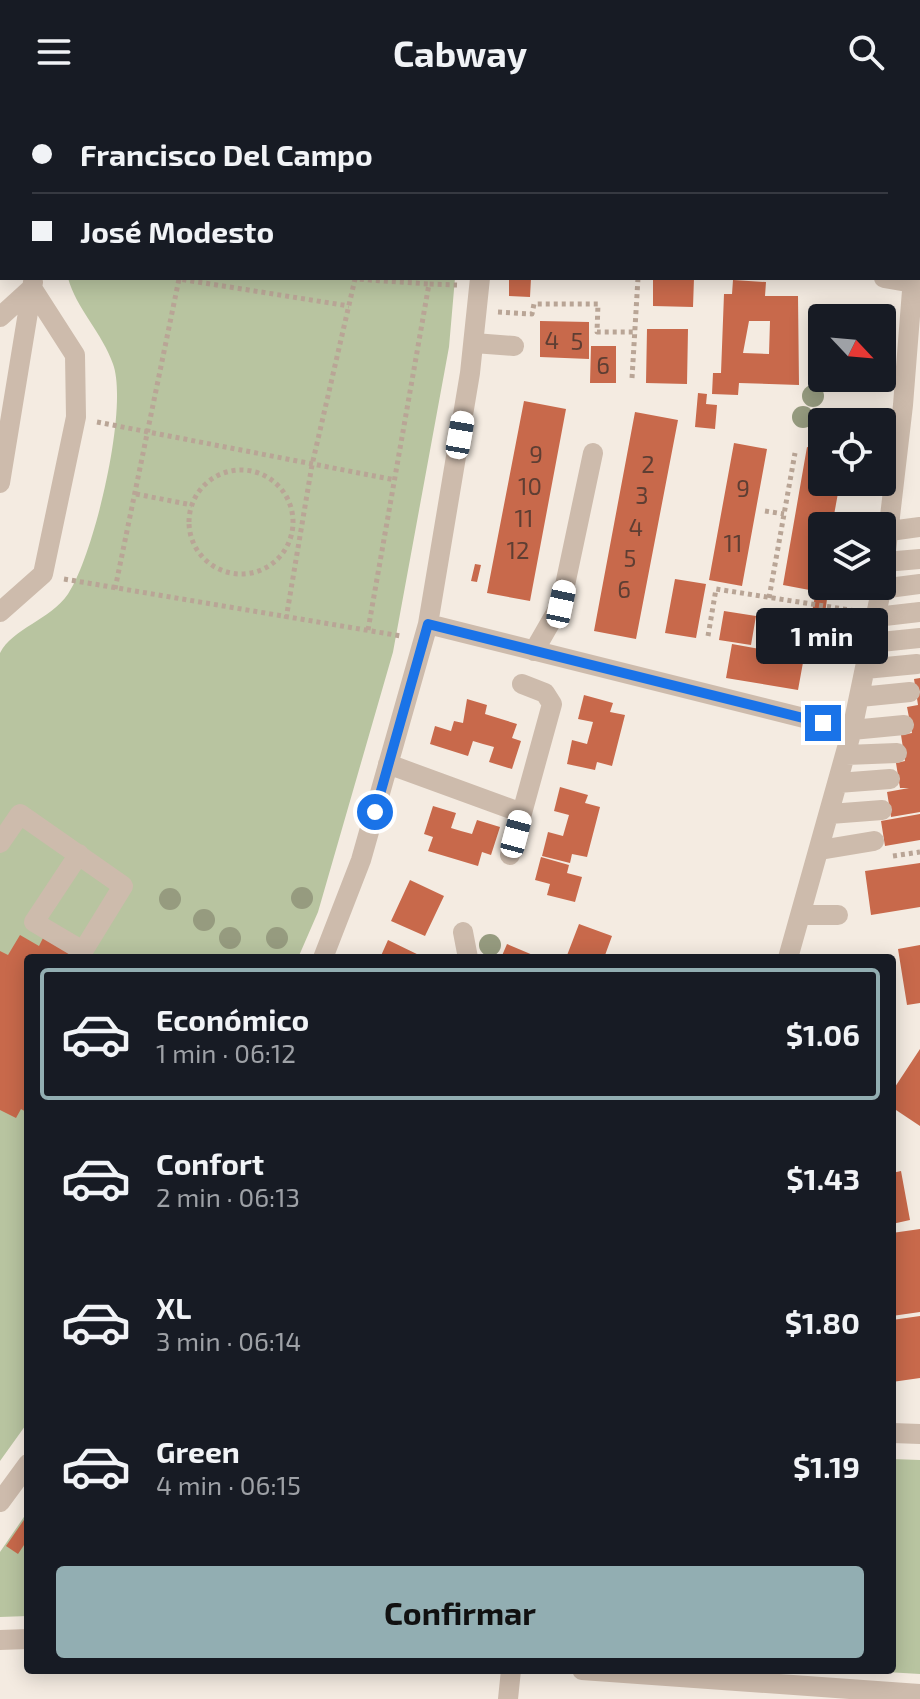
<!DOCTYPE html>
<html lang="es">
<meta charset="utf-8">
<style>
body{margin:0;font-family:"Exo 2",sans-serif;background:#20242c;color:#f1f3f6;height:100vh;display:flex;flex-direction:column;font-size:30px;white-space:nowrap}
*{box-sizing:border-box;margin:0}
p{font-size:26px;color:#9ea1a6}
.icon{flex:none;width:44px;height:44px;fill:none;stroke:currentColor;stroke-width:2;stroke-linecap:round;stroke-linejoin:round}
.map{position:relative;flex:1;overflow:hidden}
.sheet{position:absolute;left:24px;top:850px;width:872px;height:720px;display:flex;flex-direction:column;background:#171b24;border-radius:8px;box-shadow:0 4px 20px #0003}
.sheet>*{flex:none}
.hud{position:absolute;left:0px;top:0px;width:920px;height:176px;box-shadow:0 4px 20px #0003;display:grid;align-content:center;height:176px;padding:0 32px;background:#171b24}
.needle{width:52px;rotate:116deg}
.controls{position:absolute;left:808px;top:200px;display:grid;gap:16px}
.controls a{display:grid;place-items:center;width:88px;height:88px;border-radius:8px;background:#171b24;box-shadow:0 4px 20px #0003;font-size:40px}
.end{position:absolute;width:36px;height:36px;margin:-18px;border:10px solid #1a73e8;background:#fff;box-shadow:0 0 0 4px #fff}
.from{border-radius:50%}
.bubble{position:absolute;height:56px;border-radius:8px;background:#171b24;box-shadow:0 4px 20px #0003;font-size:26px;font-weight:700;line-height:56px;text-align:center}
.car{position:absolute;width:24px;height:48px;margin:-24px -12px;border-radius:10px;box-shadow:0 0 6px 2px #0007;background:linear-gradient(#fff 24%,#345 0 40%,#fff 0 76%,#345 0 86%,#fff 0)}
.hud b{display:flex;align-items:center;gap:28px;height:76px;font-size:30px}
.hud b+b{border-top:2px solid #363941}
.hud i{width:20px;height:20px;background:#f1f3f6}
ul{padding:14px 0 0;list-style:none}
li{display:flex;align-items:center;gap:24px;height:132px;margin:0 16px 12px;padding:0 16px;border:4px solid transparent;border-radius:8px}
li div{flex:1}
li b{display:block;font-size:30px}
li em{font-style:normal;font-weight:700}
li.current{border-color:#92aeb2}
li>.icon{width:72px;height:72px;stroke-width:1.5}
.primary-button{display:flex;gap:16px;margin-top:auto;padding:16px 32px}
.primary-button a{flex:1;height:92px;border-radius:8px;background:#92aeb2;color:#111;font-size:32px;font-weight:700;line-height:92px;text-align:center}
header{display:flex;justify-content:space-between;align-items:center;height:104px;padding:0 32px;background:#171b24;font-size:36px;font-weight:700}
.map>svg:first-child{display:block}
.green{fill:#b8c4a0}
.building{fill:#c8694b;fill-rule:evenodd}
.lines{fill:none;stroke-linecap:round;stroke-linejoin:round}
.path{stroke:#b9a596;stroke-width:5;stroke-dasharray:4 4;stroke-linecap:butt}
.minor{stroke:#cdbbac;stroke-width:20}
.tree{fill:#969b7f}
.route{stroke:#1a73e8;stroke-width:10}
.labels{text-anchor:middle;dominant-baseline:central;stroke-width:6;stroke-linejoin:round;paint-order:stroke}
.number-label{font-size:24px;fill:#5e3e33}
</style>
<header><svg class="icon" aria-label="menu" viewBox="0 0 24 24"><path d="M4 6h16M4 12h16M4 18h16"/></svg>Cabway<svg class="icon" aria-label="search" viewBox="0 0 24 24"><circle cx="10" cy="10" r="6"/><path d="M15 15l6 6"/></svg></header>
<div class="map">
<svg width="920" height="1595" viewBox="0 0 920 1595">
<rect width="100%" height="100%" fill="#f4ebe1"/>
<path class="green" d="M68,174h387l-6,69 -56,305 -75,260 -20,46h-270v464l-28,39v-808c13,-25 50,-33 68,-59 26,-39 61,-186 45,-230 -10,-30 -37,-56 -45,-86z
M892,1355l28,1v214l-68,-4h40z
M28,1407v105l-28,1v-65z"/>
<path class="building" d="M509,174h22l-1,19 -21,-1z
M653,174h41l-1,29 -40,-1z
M733,176l33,2 -1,14h33l1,89 -60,-2 -1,12 -26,-1 1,-21h8l3,-79h8zM749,217h21l-1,33 -26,-1z
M540,217l49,1v37l-49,-2z
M647,225h41l-1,55 -41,-1z
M591,242h25v37h-26z
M698,289l9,1 -1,10 11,1 -2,24 -20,-2z
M524,297l42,8 -36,192 -43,-8z
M635,308l43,8 -42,219 -42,-8z
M734,339l33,6 -25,137 -33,-6z
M807,343l15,3v32h18l-8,44h-10l-2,66 -37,-7z
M475,460l6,1 -4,17 -6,-1z
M675,475l31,5 -10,54 -31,-5z
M815,492l12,3 -2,15 -13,-2z
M762,505l54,8 -5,32 -54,-9z
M724,507l32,5 -5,29 -32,-5z
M732,540l72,13 -6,33 -72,-12z
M920,574v134l-29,5 -4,-25 22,-4h-9l-4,-25 9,-2 -4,-26 11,-2 -5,-26 11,-2 -4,-26z
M584,591l29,8 -3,9 15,3 -13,51 -15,-4 -2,8 -28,-6 5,-24 15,4 6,-22 -15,-3z
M467,595l20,6 -2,9 32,10 -5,14 9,3 -9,28 -23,-7 5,-15 -11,-3 -10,-3 -5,15 -38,-12 5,-18 16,5 3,-10 9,2z
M560,683l28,8 -3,8 15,4 -13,50 -15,-3 -2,9 -28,-7 6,-24 15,4 6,-21 -15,-4z
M433,702l23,7 -5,15 10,3 11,3 5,-14 23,7 -9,28 -9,-3 -4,14 -50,-15 5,-14 -9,-3z
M920,710v26l-35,6 -4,-25z
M541,753l28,8 -2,8 15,4 -7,25 -28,-7 3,-11 -15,-4z
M920,759v44l-49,8 -6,-44z
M410,776l34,16 -19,40 -34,-15z
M579,820l33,12 -8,22h-38z
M20,831l19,11 5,-10 26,15 -4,7h-38v155l-7,-4 -5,9 -16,-8v-159l8,4z
M388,836l37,18h-45z
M507,840l33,14h-39z
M920,841v58l-13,2 -9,-56z
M920,945v77l-24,-16 -3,-20z
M901,1067l9,49 -18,4v-51z
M920,1125v83l-28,4v-83z
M920,1212v62l-28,4v-62z
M28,1410v25l-10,15 -12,-8z"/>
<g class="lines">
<path class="path" d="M498,208l34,2 2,-10h64l-1,28h38
M632,274l6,-100
M97,318l298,58
M189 418a52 52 0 1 1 104 0a52 52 0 1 1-104 0Z
M136,390l56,11
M765,407l19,3
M64,475l337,57
M115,485l64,-310 170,27
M769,494l26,-145
M286,515l26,-154 43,-186 74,5
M368,526l61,-346 28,1
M708,532l8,-47 140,22
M893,752l27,-4"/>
<path class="minor" d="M156,0v2
M480,0v2
M43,2v-2
M358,2v-2
M0,19h2
M918,112l2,-27
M884,174l29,5
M0,213l32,-29 43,67 1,62 -33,157 -43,38
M474,239l40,3
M0,379l33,-201
M890,427l30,-4
M885,458l35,-3
M882,481l21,-180 10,-127
M881,485l39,-5
M876,513l44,-5
M428,520l424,106 52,-5
M871,539l49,-5
M534,547l27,-47 32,-151
M865,565l52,-5
M860,593l50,-5
M846,651l51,-2
M388,660l134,49 30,-109 -7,-11 -23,-9
M838,679l52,-4
M830,710l52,-4
M0,739l20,-29 103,72 -40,65 -49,-29 45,-68
M820,746l54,-9
M510,751l12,-42
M802,811h36
M463,828l5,26
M323,854l38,-98 67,-236 42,-251 10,-95
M788,854l64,-228 30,-144
M892,1329l28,1
M0,1398l28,-38
M0,1536l28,-1
M582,1566l338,24
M508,1595l3,-29"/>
</g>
<g class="tree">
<circle cx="813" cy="292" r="11"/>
<circle cx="803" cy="313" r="11"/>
<circle cx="302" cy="794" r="11"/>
<circle cx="170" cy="795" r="11"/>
<circle cx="204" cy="816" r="11"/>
<circle cx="230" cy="834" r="11"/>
<circle cx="277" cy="834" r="11"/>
<circle cx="490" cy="841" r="11"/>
</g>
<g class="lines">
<path class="route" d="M375,708l53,-188 395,99"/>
</g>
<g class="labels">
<g class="number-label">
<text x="552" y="235">4</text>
<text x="577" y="236">5</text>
<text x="603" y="260">6</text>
<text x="536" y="349">9</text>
<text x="648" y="359">2</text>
<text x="530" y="381">10</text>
<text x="743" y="383">9</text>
<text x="642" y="390">3</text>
<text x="524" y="413">11</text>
<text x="636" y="422">4</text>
<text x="733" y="438">11</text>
<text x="518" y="445">12</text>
<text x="630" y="453">5</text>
<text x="624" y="484">6</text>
</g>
</g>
</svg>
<div class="controls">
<a><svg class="needle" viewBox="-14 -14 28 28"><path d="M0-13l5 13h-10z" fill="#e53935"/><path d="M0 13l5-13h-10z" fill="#9ea1a6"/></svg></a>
<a><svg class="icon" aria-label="locate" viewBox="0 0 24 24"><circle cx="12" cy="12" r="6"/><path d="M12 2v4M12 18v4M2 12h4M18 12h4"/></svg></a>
<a><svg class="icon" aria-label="layers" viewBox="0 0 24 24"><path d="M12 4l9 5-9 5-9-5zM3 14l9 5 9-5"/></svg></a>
</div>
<i class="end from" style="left:375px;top:708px"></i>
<i class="end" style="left:823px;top:619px"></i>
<div class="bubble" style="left:756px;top:504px;width:132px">1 min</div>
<i class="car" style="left:460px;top:331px;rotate:10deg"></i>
<i class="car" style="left:561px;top:500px;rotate:12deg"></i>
<i class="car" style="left:516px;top:730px;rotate:15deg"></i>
<div class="hud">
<b><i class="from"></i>Francisco Del Campo</b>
<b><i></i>José Modesto</b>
</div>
<section class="sheet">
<ul>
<li class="current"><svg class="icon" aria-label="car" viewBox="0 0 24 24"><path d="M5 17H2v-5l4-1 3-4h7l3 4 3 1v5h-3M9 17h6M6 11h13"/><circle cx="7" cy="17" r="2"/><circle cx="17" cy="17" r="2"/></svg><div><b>Económico</b><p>1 min · 06:12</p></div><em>$1.06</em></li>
<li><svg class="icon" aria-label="car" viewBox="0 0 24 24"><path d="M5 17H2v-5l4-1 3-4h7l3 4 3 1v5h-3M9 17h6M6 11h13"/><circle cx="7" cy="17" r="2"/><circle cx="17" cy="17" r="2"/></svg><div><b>Confort</b><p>2 min · 06:13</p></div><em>$1.43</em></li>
<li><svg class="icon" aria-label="car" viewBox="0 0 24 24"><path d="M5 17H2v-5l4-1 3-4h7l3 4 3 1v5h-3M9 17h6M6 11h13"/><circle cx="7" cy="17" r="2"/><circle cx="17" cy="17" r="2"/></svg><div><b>XL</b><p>3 min · 06:14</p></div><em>$1.80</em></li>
<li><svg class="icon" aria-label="car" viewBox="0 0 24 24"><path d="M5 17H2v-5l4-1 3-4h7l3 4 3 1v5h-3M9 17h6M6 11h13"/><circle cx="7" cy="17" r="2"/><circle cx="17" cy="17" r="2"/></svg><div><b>Green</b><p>4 min · 06:15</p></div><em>$1.19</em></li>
</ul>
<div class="primary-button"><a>Confirmar</a></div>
</section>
</div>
